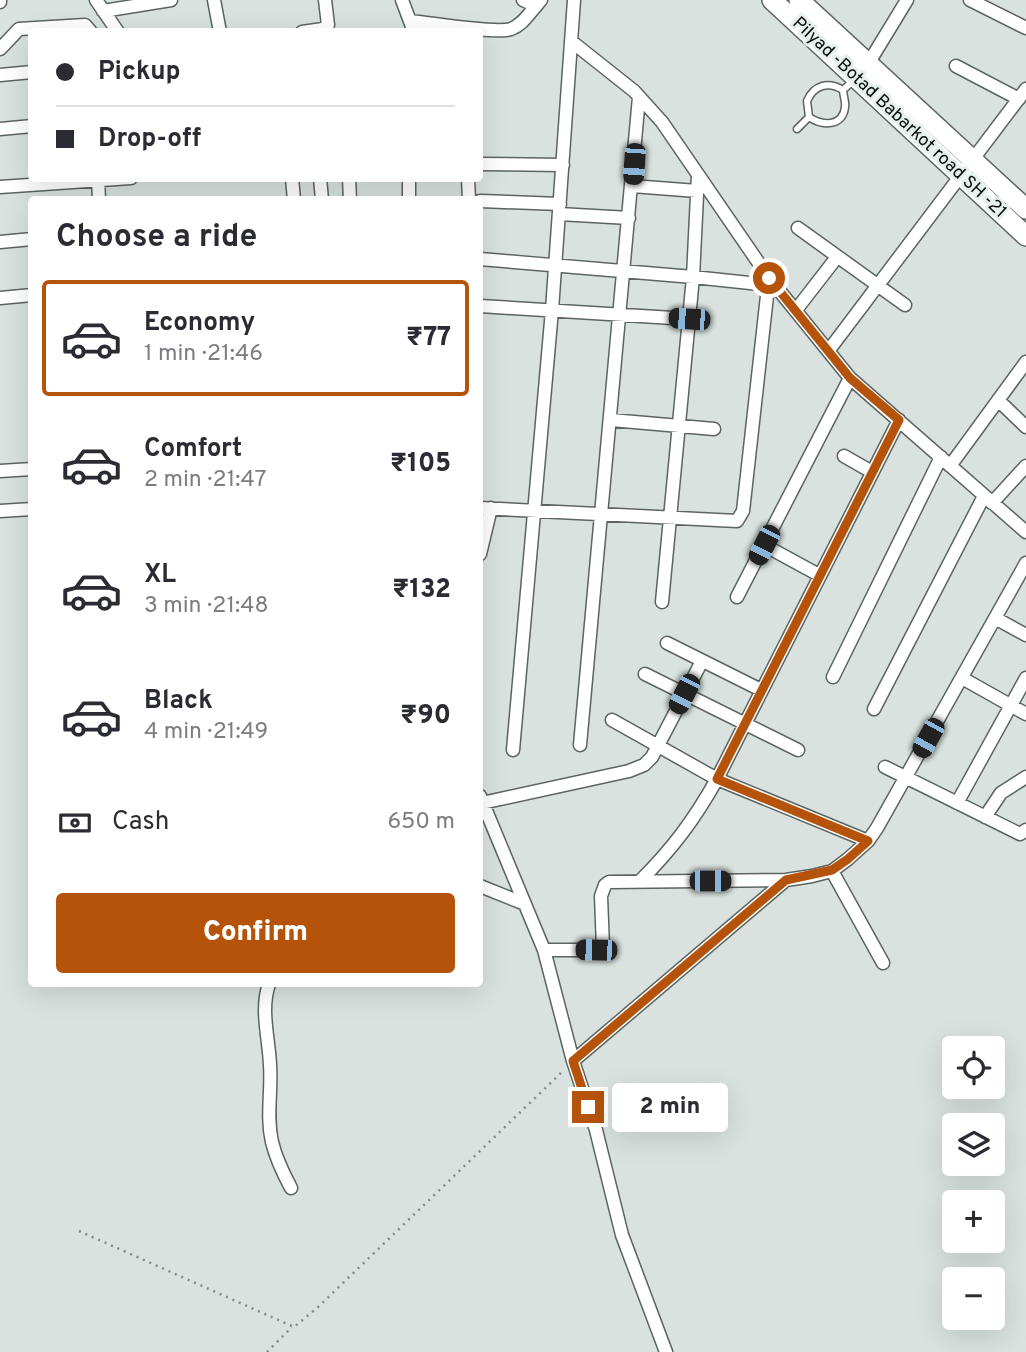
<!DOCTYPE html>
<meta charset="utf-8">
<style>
body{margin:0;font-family:Overpass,sans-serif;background:#f7f7f7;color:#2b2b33;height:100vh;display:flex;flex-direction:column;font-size:26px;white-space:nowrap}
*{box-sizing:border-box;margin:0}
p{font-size:23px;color:#7c7c81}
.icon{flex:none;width:38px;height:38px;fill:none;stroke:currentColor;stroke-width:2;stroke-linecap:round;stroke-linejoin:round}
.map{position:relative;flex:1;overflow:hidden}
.details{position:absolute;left:28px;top:196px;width:455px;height:791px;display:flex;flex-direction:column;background:#fff;border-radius:7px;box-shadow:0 7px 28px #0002}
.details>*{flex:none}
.guide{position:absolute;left:28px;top:28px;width:455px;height:154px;border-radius:7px;box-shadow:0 7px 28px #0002;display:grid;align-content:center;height:154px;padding:0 28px;background:#fff}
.buttons{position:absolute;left:942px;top:1036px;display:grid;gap:14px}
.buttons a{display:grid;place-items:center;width:63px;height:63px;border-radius:7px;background:#fff;box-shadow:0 7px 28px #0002;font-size:35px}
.end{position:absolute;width:32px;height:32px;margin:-16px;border:9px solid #b45309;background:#fff;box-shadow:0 0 0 4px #fff}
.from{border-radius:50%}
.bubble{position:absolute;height:49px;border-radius:7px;background:#fff;box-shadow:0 7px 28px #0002;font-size:23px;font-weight:800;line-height:49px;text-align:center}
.car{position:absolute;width:21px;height:42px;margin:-21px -10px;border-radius:9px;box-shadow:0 0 5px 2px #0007;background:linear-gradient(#222 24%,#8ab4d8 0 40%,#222 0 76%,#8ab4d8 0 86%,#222 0)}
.guide b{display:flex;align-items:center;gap:24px;height:66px;font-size:26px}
.guide b+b{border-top:2px solid #e1e1e2}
.guide i{width:18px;height:18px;background:#2b2b33}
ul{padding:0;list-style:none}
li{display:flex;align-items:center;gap:21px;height:116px;margin:0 14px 10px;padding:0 14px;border:4px solid transparent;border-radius:7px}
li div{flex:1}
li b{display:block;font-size:26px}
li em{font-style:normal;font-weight:800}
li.on{border-color:#b45309}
li>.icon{width:63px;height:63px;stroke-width:1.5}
h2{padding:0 28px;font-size:32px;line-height:84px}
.pay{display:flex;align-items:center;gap:18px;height:77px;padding:0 28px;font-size:26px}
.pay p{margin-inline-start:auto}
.primary-button{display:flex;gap:14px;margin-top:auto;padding:14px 28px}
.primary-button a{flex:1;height:80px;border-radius:7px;background:#b45309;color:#fff;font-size:28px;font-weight:800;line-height:80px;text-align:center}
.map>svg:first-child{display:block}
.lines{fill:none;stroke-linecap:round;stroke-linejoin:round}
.lane-casing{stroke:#5c6461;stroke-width:9}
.street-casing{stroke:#5c6461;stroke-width:15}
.primary-casing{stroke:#5c6461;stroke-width:22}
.path{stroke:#848a88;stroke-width:2.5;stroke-dasharray:2 5;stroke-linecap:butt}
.lane{stroke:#fff;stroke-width:6}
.street{stroke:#fff;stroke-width:12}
.primary{stroke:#fff;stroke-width:19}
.route{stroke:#b45309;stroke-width:9}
.labels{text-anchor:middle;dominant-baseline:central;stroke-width:6;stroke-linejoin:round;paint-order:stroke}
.street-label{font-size:18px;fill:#0b0e0d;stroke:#e6f0ec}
</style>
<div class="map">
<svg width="1026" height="1352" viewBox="0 0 1026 1352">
<rect width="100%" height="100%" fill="#d9e2de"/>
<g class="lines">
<g class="lane-casing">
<path id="lane" d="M809,117c13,9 34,10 36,-10 1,-5 -2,-12 -2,-17l11,-10
M797,129l12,-12 -2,-16c7,-16 21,-20 36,-11"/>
</g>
<g class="street-casing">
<path id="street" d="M96,0l22,32
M214,0l6,32
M402,0l12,32
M523,0l13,6 5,-6
M970,0l56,28
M0,2v-2
M103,11l68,-11
M410,21c22,2 84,13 101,8 11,-4 17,-14 25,-23
M302,32l21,-3 5,-4 -3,-25
M571,41l63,50 28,31 107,156 81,100 176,154
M0,49l19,-20 66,-4 6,7
M868,64l39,-64
M956,66l63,33
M0,75l32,-3
M0,129l32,-3
M480,164l83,1
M98,178l1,22
M292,178l2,22
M320,178l2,22
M349,178l1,22
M409,178v22
M468,178l1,22
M632,186l65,5
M0,187l131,-9
M480,201l80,3
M559,214l70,4
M798,228l107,77
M0,242l32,-3
M480,259l213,18 75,8
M0,298l32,-3
M480,306l209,13
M796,310l41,-53
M829,350l197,-261
M998,400l28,27
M611,420l103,9
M844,456l28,16
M950,466l76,-104
M0,471l32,-2
M992,503l34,-37
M480,508l257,13 6,-10 26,-233
M0,511l32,-2
M764,545l55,30
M480,554l11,-46
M737,597l113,-219
M662,602l31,-325 5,-102
M995,618l31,17
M667,643l94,47
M645,674l153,76
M833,677l108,-220
M962,678l64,36
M874,709l110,-213
M612,720l105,59 151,62
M580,745l59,-648
M513,750l39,-440 22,-310
M885,767l135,67 6,-4
M480,796l64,154 29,111 23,69 26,105 44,117
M482,803l147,-32 15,-6 8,-8 50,-96
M957,803l69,-125
M985,817l16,-24 25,-16
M832,871l51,92
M640,881c33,-33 54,-61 77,-102l182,-359
M480,886l45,18
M544,950h51l8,-2 -2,-52 4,-11 4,-3 177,-2 26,-4 20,-5 16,-12 20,-18 9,-13 149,-265
M269,984c-9,26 0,54 1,81 2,26 -4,51 2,77 4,17 11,31 19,46
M573,1061l213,-181"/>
</g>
<g class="primary-casing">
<path id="primary" d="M772,0l254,236
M799,0l227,209"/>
</g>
<path class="path" d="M79,1231l215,96 22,-18 247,-238
M267,1352l25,-25"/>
<use href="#lane" class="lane"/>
<use href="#street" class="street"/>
<use href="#primary" class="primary"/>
</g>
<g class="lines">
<path class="route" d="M588,1107l-15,-46 213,-181 46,-10 16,-11 20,-18 -151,-62 182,-359 -49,-42 -81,-100"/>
</g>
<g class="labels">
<g class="street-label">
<text transform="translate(899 118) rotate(43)">Pilyad -Botad Babarkot road SH -21</text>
</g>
</g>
</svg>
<div class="buttons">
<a><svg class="icon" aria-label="locate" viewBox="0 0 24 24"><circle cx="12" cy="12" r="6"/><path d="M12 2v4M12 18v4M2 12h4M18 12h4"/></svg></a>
<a><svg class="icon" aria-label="layers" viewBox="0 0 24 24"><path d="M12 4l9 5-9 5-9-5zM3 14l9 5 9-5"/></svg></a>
<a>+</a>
<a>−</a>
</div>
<i class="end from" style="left:769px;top:278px"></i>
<i class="end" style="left:588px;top:1107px"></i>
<div class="bubble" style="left:612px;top:1083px;width:116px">2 min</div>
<i class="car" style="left:634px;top:164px;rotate:184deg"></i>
<i class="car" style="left:689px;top:319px;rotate:274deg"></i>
<i class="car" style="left:764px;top:545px;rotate:207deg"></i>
<i class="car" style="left:684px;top:694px;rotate:207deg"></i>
<i class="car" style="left:928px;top:738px;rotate:209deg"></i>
<i class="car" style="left:710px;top:881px;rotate:90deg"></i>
<i class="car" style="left:596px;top:950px;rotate:271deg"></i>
<div class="guide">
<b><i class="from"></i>Pickup</b>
<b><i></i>Drop-off</b>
</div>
<section class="details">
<h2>Choose a ride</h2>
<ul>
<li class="on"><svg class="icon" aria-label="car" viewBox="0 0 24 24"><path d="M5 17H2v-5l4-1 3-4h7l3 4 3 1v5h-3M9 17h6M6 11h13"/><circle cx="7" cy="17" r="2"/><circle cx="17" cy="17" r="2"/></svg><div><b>Economy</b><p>1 min · 21:46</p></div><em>₹77</em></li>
<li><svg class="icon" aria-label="car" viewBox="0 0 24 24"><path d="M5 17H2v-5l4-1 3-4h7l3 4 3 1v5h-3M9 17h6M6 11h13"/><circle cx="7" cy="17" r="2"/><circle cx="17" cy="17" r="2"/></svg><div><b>Comfort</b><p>2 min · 21:47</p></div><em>₹105</em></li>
<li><svg class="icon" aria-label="car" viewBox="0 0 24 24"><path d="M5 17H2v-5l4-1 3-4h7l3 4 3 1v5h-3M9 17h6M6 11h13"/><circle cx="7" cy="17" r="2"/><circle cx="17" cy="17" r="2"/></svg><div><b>XL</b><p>3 min · 21:48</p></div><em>₹132</em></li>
<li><svg class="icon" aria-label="car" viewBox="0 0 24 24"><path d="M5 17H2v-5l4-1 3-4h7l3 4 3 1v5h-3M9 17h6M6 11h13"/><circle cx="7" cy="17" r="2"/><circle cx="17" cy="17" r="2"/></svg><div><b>Black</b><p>4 min · 21:49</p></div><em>₹90</em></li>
</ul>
<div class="pay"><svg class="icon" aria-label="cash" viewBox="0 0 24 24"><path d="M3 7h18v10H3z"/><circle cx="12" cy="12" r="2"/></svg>Cash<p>650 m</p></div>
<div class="primary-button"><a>Confirm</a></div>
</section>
</div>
